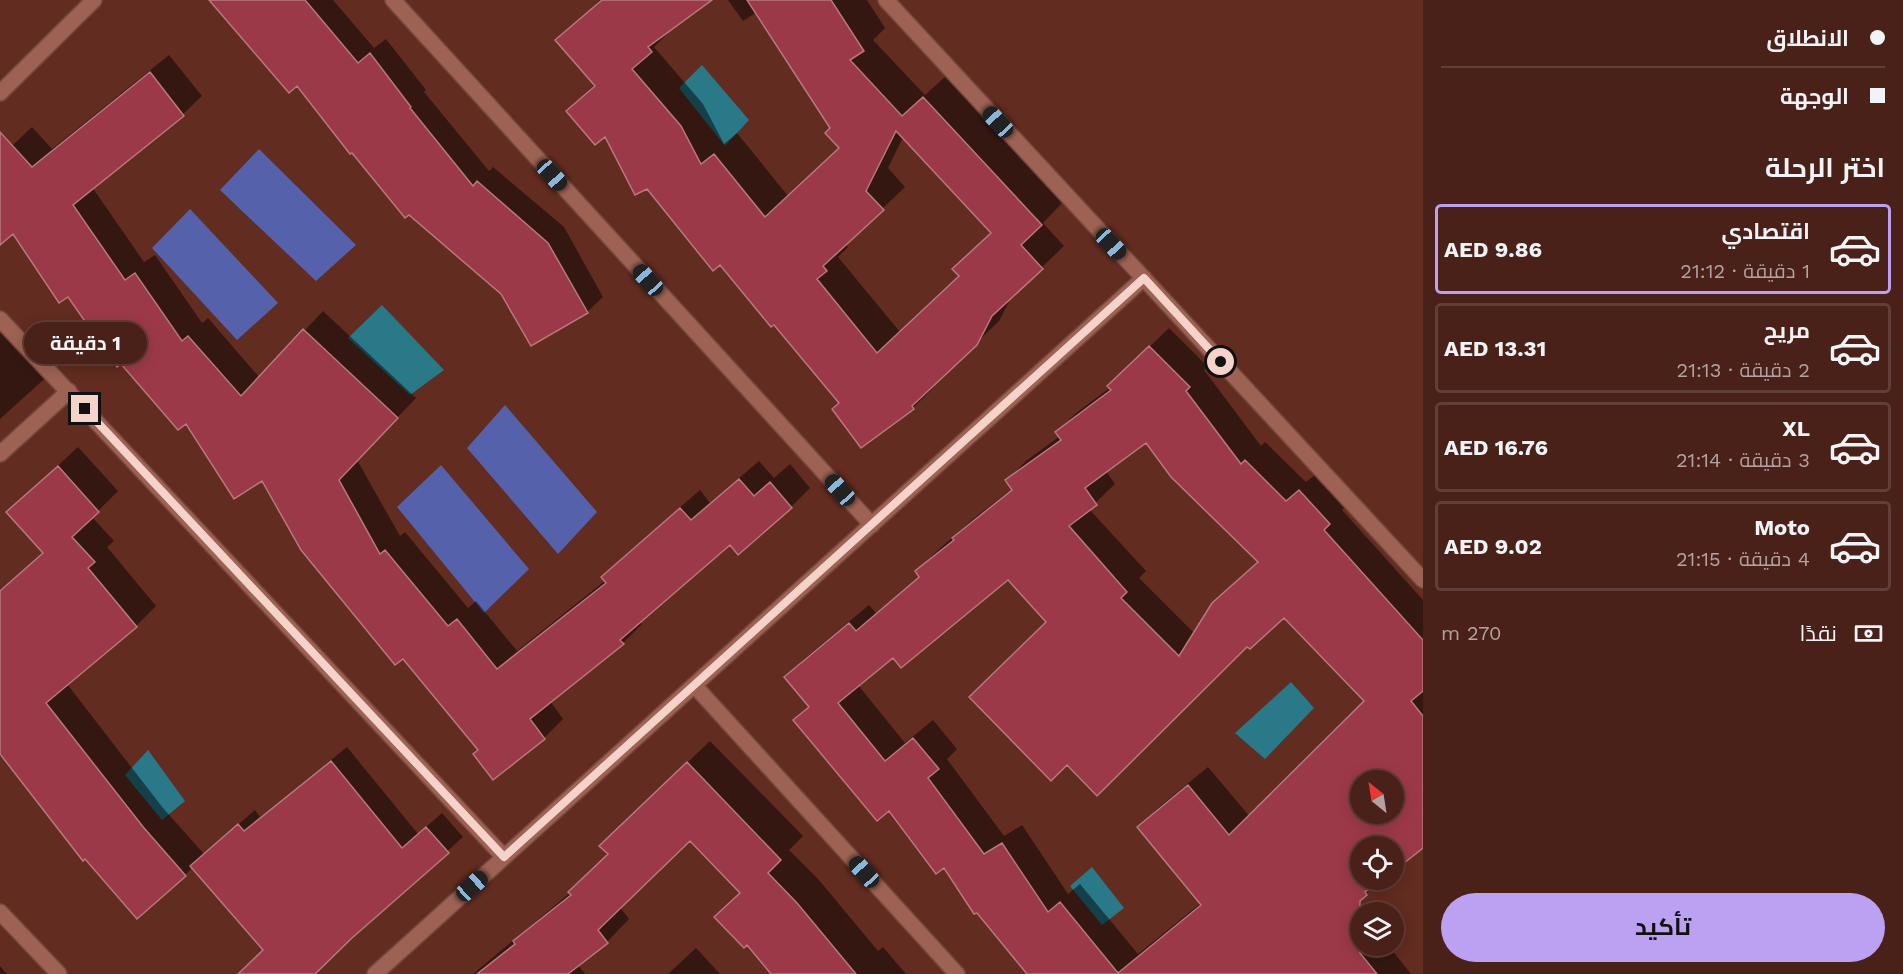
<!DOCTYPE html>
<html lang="ar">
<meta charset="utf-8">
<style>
body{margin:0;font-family:"Work Sans",Cairo,sans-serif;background:#542e25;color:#f1f3f6;direction:rtl;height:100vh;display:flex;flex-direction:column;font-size:22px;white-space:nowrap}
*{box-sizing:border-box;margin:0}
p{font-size:20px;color:#b2a3a2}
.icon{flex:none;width:33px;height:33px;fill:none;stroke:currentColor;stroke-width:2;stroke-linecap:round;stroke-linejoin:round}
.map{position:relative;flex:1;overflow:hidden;direction:ltr}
.sheet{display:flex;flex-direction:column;background:#4a2118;width:480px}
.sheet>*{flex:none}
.hud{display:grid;align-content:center;height:132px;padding:0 18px;background:#4a2118}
.needle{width:39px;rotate:330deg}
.buttons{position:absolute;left:1350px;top:770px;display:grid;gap:12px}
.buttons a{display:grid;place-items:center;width:54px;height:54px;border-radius:50%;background:#4a2118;box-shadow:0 3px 15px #0003,0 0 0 2px #613e37;font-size:30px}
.end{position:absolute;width:27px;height:27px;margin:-14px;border:8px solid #f5d3cb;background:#111;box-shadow:0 0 0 3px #111}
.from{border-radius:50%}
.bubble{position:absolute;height:42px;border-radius:21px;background:#4a2118;box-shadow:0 3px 15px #0003,0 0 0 2px #613e37;font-size:20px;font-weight:700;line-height:42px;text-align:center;direction:rtl}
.car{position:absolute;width:18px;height:36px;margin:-18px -9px;border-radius:8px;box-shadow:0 0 4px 2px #0007;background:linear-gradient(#222 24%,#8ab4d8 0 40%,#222 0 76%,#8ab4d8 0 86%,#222 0)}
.hud b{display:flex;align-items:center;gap:21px;height:57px;font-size:22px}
.hud b+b{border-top:2px solid #613e37}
.hud i{width:15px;height:15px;background:#f1f3f6}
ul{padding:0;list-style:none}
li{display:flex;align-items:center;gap:18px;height:90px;margin:0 12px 9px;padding:0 6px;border:3px solid #613e37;border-radius:6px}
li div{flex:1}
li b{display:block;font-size:22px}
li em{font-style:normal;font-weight:700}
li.active{border-color:#bca0f2}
li>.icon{width:54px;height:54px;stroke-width:1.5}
h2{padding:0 18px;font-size:27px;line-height:72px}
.pay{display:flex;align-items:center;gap:15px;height:66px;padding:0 18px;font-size:22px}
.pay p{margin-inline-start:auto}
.button{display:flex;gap:12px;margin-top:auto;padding:12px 18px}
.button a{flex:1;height:69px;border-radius:36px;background:#bca0f2;color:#111;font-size:24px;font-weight:700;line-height:69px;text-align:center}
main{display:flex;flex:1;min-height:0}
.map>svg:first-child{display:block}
.green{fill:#5562ab}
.water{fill:#297989}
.shadow{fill:#0007;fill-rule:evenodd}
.building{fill:#9c3949;stroke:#b8787d;stroke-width:1.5;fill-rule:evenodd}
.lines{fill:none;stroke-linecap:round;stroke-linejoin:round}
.lane-casing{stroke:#76473d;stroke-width:18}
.lane{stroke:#9d6253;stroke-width:15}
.route{stroke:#f5d3cb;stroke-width:8}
</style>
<main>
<section class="sheet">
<div class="hud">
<b><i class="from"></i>الانطلاق</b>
<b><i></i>الوجهة</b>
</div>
<h2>اختر الرحلة</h2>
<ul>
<li class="active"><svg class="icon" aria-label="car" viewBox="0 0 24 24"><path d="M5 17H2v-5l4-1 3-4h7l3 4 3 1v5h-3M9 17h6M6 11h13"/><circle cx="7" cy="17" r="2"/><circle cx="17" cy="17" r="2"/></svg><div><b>اقتصادي</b><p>1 دقيقة · 21:12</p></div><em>AED 9.86</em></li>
<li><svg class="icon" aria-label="car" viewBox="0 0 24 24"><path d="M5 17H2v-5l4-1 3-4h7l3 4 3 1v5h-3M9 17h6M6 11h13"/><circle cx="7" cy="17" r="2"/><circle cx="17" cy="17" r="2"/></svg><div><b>مريح</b><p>2 دقيقة · 21:13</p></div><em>AED 13.31</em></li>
<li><svg class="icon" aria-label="car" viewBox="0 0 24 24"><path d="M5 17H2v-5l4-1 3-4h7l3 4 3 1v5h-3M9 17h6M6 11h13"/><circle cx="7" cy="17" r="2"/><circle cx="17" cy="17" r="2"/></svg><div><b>XL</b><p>3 دقيقة · 21:14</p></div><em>AED 16.76</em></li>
<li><svg class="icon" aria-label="car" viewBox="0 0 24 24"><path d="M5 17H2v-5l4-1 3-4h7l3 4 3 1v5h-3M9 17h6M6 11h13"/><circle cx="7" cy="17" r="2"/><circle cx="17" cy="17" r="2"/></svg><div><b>Moto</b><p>4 دقيقة · 21:15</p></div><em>AED 9.02</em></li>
</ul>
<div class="pay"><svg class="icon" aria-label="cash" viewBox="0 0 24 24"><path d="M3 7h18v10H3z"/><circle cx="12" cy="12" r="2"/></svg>نقدًا<p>270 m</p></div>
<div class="button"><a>تأكيد</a></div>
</section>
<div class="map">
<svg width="1423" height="974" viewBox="0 0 1423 974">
<rect width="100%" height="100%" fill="#622c20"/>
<path class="green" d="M259,149l97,96 -40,36 -96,-91z
M190,209l88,94 -41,37 -85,-92z
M505,405l92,107 -39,42 -91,-106z
M441,465l88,104 -45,44 -87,-106z"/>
<path class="water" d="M702,65l47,55 -24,26 -46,-58z
M382,305l62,65 -34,25 -62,-57z
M1291,682l23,26 -49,51 -30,-26z
M148,750l37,51 -23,19 -37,-45z
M1092,867l32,41 -22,17 -32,-39z"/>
<path class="shadow" d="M213,0h120l41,48 12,-9 40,51 -2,2 65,79 4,-4 71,60 39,70 -16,15 -85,-19 -205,-209 -68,-63 -2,1z
M600,0h110l-38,27 1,1 -19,19 49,57 21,40 13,-11 51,63 53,-49 -9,-19 -75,-116 -14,9 -15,-21h139l18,28 -12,12 52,55 21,-19 117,126 -20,21 21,23 -52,50 -13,25 -65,63 1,2 -22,22 -73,-5 -66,-80 -169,-188 -37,-24 27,-27 -38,-44zM903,137l89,95 -32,44 -60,56 -62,-75 10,-10 -3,-3 60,-57 -17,-19z
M169,55l33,41 -19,18 -91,73 52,75 11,-7 47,68 6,-5 52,60 63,-67 93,87 -59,62 43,76 5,-4 63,76 8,-7 41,50 89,-71 -3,-3 19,-19 78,-68 10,13 49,-42 15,17 16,-14 20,24 -19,19 -53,45 -8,-9 -91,78 3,3 -19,19 -73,58 13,18 -19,19 -50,40 -14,-29 -218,-270 -75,-58 -66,-59 -53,-67 -55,-64 -13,2v-76l32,-30 20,22z
M0,311l51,62 -51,46z
M1169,328l39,39 -4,3 57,76 4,-4 41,40 13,-10 29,32 -6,6 81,90v247l-29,22v-23h-34v33h21l-25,24 7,9h-3v33h28l23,29h-382l-85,-108 -55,-57 -94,-89 15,-14 -24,-29 19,-19 64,-53 7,8 44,-38 -3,-4 19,-19 37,-33 40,-31 -6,-8 19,-19 34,-25 -3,-4 19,-19 35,-26 -2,-1zM1146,441l113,120 -46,43 -18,30 -56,-56 7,-7 -57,-62 26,-25 -9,-13zM1008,578l40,44 49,172 150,-149 38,-29 81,85 -116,116 -42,-50 -50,41 -19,19 62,76 -63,51 -58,-70 -12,10 -46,-69 -18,11 -57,-77 10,-10 -24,-29 -28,23 -47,-58 35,-29zM1360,780h34v33h-34z
M78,447l40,44 -26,26 22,24 -7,6 49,59 -20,20 -69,58 96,124 41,46 51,-44 5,7 87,-70 71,87 24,-21 21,24 -151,137h-72l25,-24 -72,-83 -8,8 -100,-18 -71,-87 -14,-14v-166l44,-38 -36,-40z
M710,741l93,95 -14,14 30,30 59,71 5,-4 23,27h-133l-32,-82 -51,-53 -70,68 9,12 -22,23 -29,23 7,9h-112l98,-82 38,-38 15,-31z
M696,948l24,26h-52z
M0,966l7,8h-7z"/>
<path class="building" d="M209,0h96l53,63 12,-10 41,54 -1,1 63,78 4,-5 71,62 40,70 -57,33 -30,-52 -92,-79 -4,3 -53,-65 -2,1 -53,-68 -8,7z
M602,0h110l-64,47 4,5 -20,17 49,57 20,38 13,-10 51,63 74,-69 -14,-15 5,-5 -83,-128h84l33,51 -14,9 52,56 21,-19 119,128 -21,20 22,24 -51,47 -15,29 -65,61 2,3 -53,39 -29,-39 7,-6 -65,-78 -3,2 -51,-62 -7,6 -66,-82 -12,6 -30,-58 -10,8 -29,-34 29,-25 -40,-46zM896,131l95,102 -39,36 7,7 -82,77 -60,-74 10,-8 -4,-5 61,-56 -18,-19z
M150,72l34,44 -111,89 52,75 10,-7 47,68 6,-5 53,60 62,-67 95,89 -59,62 41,74 5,-4 63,76 9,-7 40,50 109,-86 -5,-6 79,-69 11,12 48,-41 15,17 16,-14 22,26 -54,47 -8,-10 -110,95 4,4 -94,75 15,20 -52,41 -20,-26 5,-4 -75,-91 -8,6 -94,-115 -39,-69 -28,18 -48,-75 -8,6 -57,-66 -4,3 -49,-70 -9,6 -46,-69 -13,11v-113l32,35z
M1149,346l41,41 -4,4 55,73 4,-4 41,41 13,-11 31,34 -6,6 99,110v51l-12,10 12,15v132l-29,23v-25h-34v33h22l-17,13 2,3 -7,6v52l17,21h-350l-50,-61 -3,1 -30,-46 -8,6 -47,-63 -12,10 -84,-101 16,-13 -25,-30 65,-54 7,8 63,-54 -4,-6 39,-31 -2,-2 60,-48 -7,-10 56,-40 -6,-8 56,-42 -4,-4zM1146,443l25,34 87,85 -46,41 -33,53 -58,-58 6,-6 -58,-66 28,-21 -12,-17zM1008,580l38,42 -77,75 82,84 16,-16 30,31 150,-149 3,2 34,-31 80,83 -135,134 -41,-50 -51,42 64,78 -83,68 -58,-71 -12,10 -46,-69 -18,11 -56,-76 11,-9 -26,-31 -28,23 -47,-58 55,-45 8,10zM1360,780h34v33h-34z
M58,466l41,46 -27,25 23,25 -7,6 49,59 -91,76 98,125 42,48 -49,43 -52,-60 -2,2 -83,-107v-163l43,-38 -37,-41z
M331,761l71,87 24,-21 23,26 -97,85 -37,36h-77l25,-24 -73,-84 48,-42 6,7z
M687,762l94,98 -13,13 29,30 59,71h-85l-24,-29 -3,3 -30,-31 26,-24 -50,-52 -92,89 10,13 -40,31h-91l38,-30 -2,-3 58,-46 -3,-3 40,-38 -9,-8z"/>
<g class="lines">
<g class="lane-casing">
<path id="lane" d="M393,0l479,525
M886,0l537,580
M0,93l94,-93
M0,319l504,538
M0,454l69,-63
M694,685l263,289
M0,912l59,62
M375,974l769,-696"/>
</g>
<use href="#lane" class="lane"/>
</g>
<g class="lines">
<path class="route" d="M85,409l419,448 640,-579 77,84"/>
</g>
</svg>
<div class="buttons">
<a><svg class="needle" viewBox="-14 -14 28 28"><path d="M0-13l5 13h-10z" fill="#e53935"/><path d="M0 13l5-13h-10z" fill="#b2a3a2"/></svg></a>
<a><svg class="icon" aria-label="locate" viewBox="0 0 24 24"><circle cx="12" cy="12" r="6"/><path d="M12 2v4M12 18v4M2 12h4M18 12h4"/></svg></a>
<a><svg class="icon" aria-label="layers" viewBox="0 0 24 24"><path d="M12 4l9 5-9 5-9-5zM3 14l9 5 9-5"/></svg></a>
</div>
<i class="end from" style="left:1221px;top:362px"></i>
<i class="end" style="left:85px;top:409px"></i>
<div class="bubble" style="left:24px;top:322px;width:123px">1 دقيقة</div>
<i class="car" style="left:998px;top:122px;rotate:317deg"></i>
<i class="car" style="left:552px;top:175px;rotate:138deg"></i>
<i class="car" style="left:1111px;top:244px;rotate:137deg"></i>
<i class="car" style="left:648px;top:280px;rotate:318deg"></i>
<i class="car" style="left:840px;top:490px;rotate:318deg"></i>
<i class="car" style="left:864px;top:872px;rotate:318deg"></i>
<i class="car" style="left:472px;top:886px;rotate:48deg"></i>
</div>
</main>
